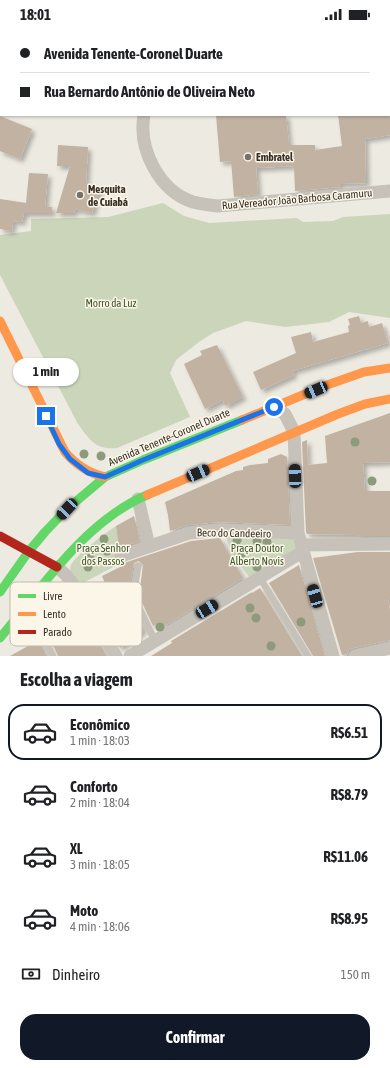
<!DOCTYPE html>
<html lang="pt">
<meta charset="utf-8">
<style>
body{margin:0;font-family:"Asap Condensed",sans-serif;background:#f2f2f2;color:#202124;height:100vh;display:flex;flex-direction:column;font-size:15px;white-space:nowrap}
*{box-sizing:border-box;margin:0}
p{font-size:13px;color:#757577}
.icon{flex:none;width:22px;height:22px;fill:none;stroke:currentColor;stroke-width:2;stroke-linecap:round;stroke-linejoin:round}
.map{position:relative;height:628px;overflow:hidden}
.drawer{display:flex;flex-direction:column;background:#fff;flex:1}
.drawer>*{flex:none}
.top-card{position:absolute;left:0px;top:0px;width:390px;height:88px;box-shadow:0 1px 3px #0004;display:grid;align-content:center;height:88px;padding:0 20px;background:#fff}
.end{position:absolute;width:18px;height:18px;margin:-9px;border:5px solid #1a73e8;background:#fff;box-shadow:0 0 0 2px #fff}
.from{border-radius:50%}
.bubble{position:absolute;height:28px;border-radius:14px;background:#fff;box-shadow:0 1px 3px #0004;font-size:13px;font-weight:700;line-height:28px;text-align:center}
.car{position:absolute;width:12px;height:24px;margin:-12px -6px;border-radius:5px;box-shadow:0 0 3px 1px #0007;background:linear-gradient(#222 24%,#8ab4d8 0 40%,#222 0 76%,#8ab4d8 0 86%,#222 0)}
.top-card b{display:flex;align-items:center;gap:14px;height:38px;font-size:15px}
.top-card b+b{border-top:1px solid #e0e0e0}
.top-card i{width:10px;height:10px;background:#202124}
ul{padding:0;list-style:none}
li{display:flex;align-items:center;gap:12px;height:56px;margin:0 8px 6px;padding:0 12px;border:2px solid transparent;border-radius:16px}
li div{flex:1}
li b{display:block;font-size:15px}
li em{font-style:normal;font-weight:700}
li.on{border-color:#111827}
li>.icon{width:36px;height:36px;stroke-width:1.5}
h2{padding:0 20px;font-size:18px;line-height:48px}
.pay{display:flex;align-items:center;gap:10px;height:44px;padding:0 20px;font-size:15px}
.pay p{margin-inline-start:auto}
.cta{display:flex;gap:8px;margin-top:auto;padding:8px 20px}
.cta a{flex:1;height:46px;border-radius:16px;background:#111827;color:#fff;font-size:16px;font-weight:700;line-height:46px;text-align:center}
.status{display:flex;justify-content:space-between;align-items:center;height:28px;padding:0 20px;background:#fff;direction:ltr}
.status svg{height:11px;fill:currentColor}
.map>svg:first-child{display:block}
.green{fill:#cad5ba}
.building{fill:#c2b2a2;filter:url(#shadow)}
.lines{fill:none;stroke-linecap:round;stroke-linejoin:round}
.lane{stroke:#c7c2b9;stroke-width:7}
.street{stroke:#c7c2b9;stroke-width:13}
.fast{stroke:#63d668;stroke-width:9}
.slow{stroke:#ff974d;stroke-width:9}
.jam{stroke:#b3261e;stroke-width:9}
.tree{fill:#8d9a7c}
.route{stroke:#1a73e8;stroke-width:5}
.poi-dot{fill:#777169;stroke:#fbf6e8;stroke-width:1.5}
.labels{text-anchor:middle;dominant-baseline:central;stroke-width:3;stroke-linejoin:round;paint-order:stroke}
.poi-label{font-size:11px;font-weight:bold;fill:#383028;stroke:#fbf6e8;text-anchor:start}
.street-label{font-size:11px;fill:#383028;stroke:#fbf6e8}
.park-label{font-size:11px;fill:#3e582a;stroke:#fbf6e8}
.key{fill:#fbf6e8;stroke:#c0bbae;stroke-width:1}
.key-label{font-size:11px;fill:#383028}
</style>
<div class="status"><b>18:01</b><svg viewBox="0 0 49 12"><path d="M0 12V9h3v3zM5 12V6h3v6zM10 12V3h3v9zM15 12V0h3v12zM26 1h20v11H26zM47 4h2v5h-2z"/></svg></div>
<div class="map">
<svg width="390" height="628" viewBox="0 0 390 628">
<defs>
<filter id="shadow"><feDropShadow dx="3.5" dy="3.5" stdDeviation="2" flood-color="#0004"/></filter>
</defs>
<rect width="100%" height="100%" fill="#edeae1"/>
<path class="green" d="M163,175l21,13 25,7 88,-5 6,4 30,-1 10,-4 47,-3v104l-41,-6 -20,10 -44,5 -39,-6 -33,12 -14,9 -23,18 -6,13 20,44 -73,31c-22,2 -27,-8 -39,-24l-78,-149v-40l31,-4v-12l77,-2z
M116,498l5,37 -42,22c-3,-5 -9,-12 -9,-17 0,-9 37,-36 46,-42z
M224,505l68,3 5,17 -45,28 -19,-26z"/>
<path class="building" d="M216,87h70l3,30h26v5l27,-4 -4,-31h52v20l-25,4 1,44 -27,1 1,3 -45,4 -1,-25 -38,2 2,26 -24,3 -3,-36 -11,1z
M0,88l32,13 -12,30 -20,-8z
M58,117l30,2 -2,36 14,4 -8,26 -17,-4 -1,4h-18l14,-47h-13z
M29,145l19,1 -3,32 7,1v6h-28l-2,9 -9,-1 -1,10 -12,-2v-30l26,4z
M359,288l2,7 7,-2 1,6 13,-4 6,20 -96,28 2,4 -33,15 -8,-18 43,-19 -5,-16 20,-5 2,10 36,-10 -1,-6 2,-1 -2,-6z
M217,317l26,52 -18,9 -2,-6 -18,9 -21,-45 18,-9 -2,-4z
M390,385v49l-27,1 2,28h25v45h-32l1,-1 -52,-1 -1,-2 -4,-90 5,-2 1,25 19,-2 -2,-27z
M281,426l6,3 3,68 -71,-3 -31,3 -18,6 -2,-16 -3,-13 71,-31 7,-1v-3l7,-2 18,-2v-4z
M134,488l6,25 -21,7 -3,-22z
M220,510l23,40 -80,49 -2,-5 -8,4 -14,-30 4,-31 -4,-4 -5,2 -5,26v8l15,33 -24,18 -29,-49 14,-8 -2,-6 2,-2 -3,-7 20,-10 -1,-2 70,-23z
M358,524h32v47h-2l2,13v28l-37,8 -4,2 -2,4 -5,1 -29,-97z
M299,537l26,91h-12l-44,-73z
M63,559l13,21h2l29,48h-49l-19,-40 15,-20z
M260,560l42,68h-151l21,-13 -1,-2 81,-49v1z
M39,612l8,16h-37z"/>
<g class="lines">
<path class="lane" d="M335,1v-1
M138,538l-4,24v7l21,44
M260,550l48,78
M29,580l24,48"/>
<path class="street" d="M176,1v-1
M144,87c-6,34 15,76 49,87 8,2 17,3 25,4l172,-15
M274,379l11,7 9,18 4,101 35,123
M138,471l11,47
M301,517l89,-1
M121,528l68,-23 31,-3 78,3
M57,539l9,8 6,8 44,73
M130,628l172,-104
M355,628l35,-8"/>
<path class="fast" d="M0,564l29,-41 16,-19 22,-23 38,-32 38,-17 99,-40
M0,610c41,-50 85,-117 147,-143"/>
<path class="slow" d="M0,293l65,131c11,13 23,21 40,25
M242,392l85,-35 37,-13 26,-4
M147,467l191,-81 27,-10 25,-5"/>
<path class="jam" d="M0,508l57,31"/>
</g>
<g class="tree">
<circle cx="42" cy="342" r="4.5"/>
<circle cx="355" cy="414" r="4.5"/>
<circle cx="84" cy="426" r="4.5"/>
<circle cx="101" cy="428" r="4.5"/>
<circle cx="372" cy="453" r="4.5"/>
<circle cx="104" cy="511" r="4.5"/>
<circle cx="237" cy="512" r="4.5"/>
<circle cx="257" cy="513" r="4.5"/>
<circle cx="267" cy="514" r="4.5"/>
<circle cx="93" cy="521" r="4.5"/>
<circle cx="107" cy="523" r="4.5"/>
<circle cx="242" cy="525" r="4.5"/>
<circle cx="90" cy="530" r="4.5"/>
<circle cx="271" cy="534" r="4.5"/>
<circle cx="88" cy="539" r="4.5"/>
<circle cx="257" cy="539" r="4.5"/>
<circle cx="250" cy="580" r="4.5"/>
<circle cx="256" cy="590" r="4.5"/>
<circle cx="301" cy="594" r="4.5"/>
<circle cx="160" cy="599" r="4.5"/>
<circle cx="271" cy="618" r="4.5"/>
</g>
<g class="lines">
<path class="route" d="M46,388l13,28 11,15 18,14 17,4 38,-17 131,-53"/>
</g>
<g class="poi-dot">
<circle cx="248" cy="129" r="4"/>
<circle cx="80" cy="167" r="4"/>
</g>
<g class="labels">
<g class="poi-label">
<text x="256" y="129">Embratel</text>
<text x="88" y="161">Mesquita<tspan x="88" dy="13">de Cuiabá</tspan></text>
</g>
<g class="street-label">
<text transform="translate(297 171) rotate(-5)">Rua Vereador João Barbosa Caramuru</text>
<text transform="translate(169 409) rotate(-23)">Avenida Tenente-Coronel Duarte</text>
<text transform="translate(234 505) rotate(1)">Beco do Candeeiro</text>
</g>
<g class="park-label">
<text x="111" y="275">Morro da Luz</text>
<text x="103" y="520">Praça Senhor<tspan x="103" dy="13">dos Passos</tspan></text>
<text x="257" y="520">Praça Doutor<tspan x="257" dy="13">Alberto Novis</tspan></text>
</g>
</g>
<rect x="10" y="554" width="132" height="64" rx="6" class="key"/>
<rect x="18" y="566" width="18" height="4" fill="#63d668"/>
<rect x="18" y="584" width="18" height="4" fill="#ff974d"/>
<rect x="18" y="602" width="18" height="4" fill="#b3261e"/>
<g class="key-label">
<text x="43" y="572">Livre</text>
<text x="43" y="590">Lento</text>
<text x="43" y="608">Parado</text>
</g>
</svg>
<i class="end from" style="left:274px;top:379px"></i>
<i class="end" style="left:46px;top:388px"></i>
<div class="bubble" style="left:13px;top:330px;width:66px">1 min</div>
<i class="car" style="left:316px;top:362px;rotate:247deg"></i>
<i class="car" style="left:198px;top:445px;rotate:67deg"></i>
<i class="car" style="left:295px;top:448px;rotate:358deg"></i>
<i class="car" style="left:67px;top:481px;rotate:223deg"></i>
<i class="car" style="left:315px;top:568px;rotate:344deg"></i>
<i class="car" style="left:207px;top:581px;rotate:59deg"></i>
<div class="top-card">
<b><i class="from"></i>Avenida Tenente-Coronel Duarte</b>
<b><i></i>Rua Bernardo Antônio de Oliveira Neto</b>
</div>
</div>
<section class="drawer">
<h2>Escolha a viagem</h2>
<ul>
<li class="on"><svg class="icon" aria-label="car" viewBox="0 0 24 24"><path d="M5 17H2v-5l4-1 3-4h7l3 4 3 1v5h-3M9 17h6M6 11h13"/><circle cx="7" cy="17" r="2"/><circle cx="17" cy="17" r="2"/></svg><div><b>Econômico</b><p>1 min · 18:03</p></div><em>R$6.51</em></li>
<li><svg class="icon" aria-label="car" viewBox="0 0 24 24"><path d="M5 17H2v-5l4-1 3-4h7l3 4 3 1v5h-3M9 17h6M6 11h13"/><circle cx="7" cy="17" r="2"/><circle cx="17" cy="17" r="2"/></svg><div><b>Conforto</b><p>2 min · 18:04</p></div><em>R$8.79</em></li>
<li><svg class="icon" aria-label="car" viewBox="0 0 24 24"><path d="M5 17H2v-5l4-1 3-4h7l3 4 3 1v5h-3M9 17h6M6 11h13"/><circle cx="7" cy="17" r="2"/><circle cx="17" cy="17" r="2"/></svg><div><b>XL</b><p>3 min · 18:05</p></div><em>R$11.06</em></li>
<li><svg class="icon" aria-label="car" viewBox="0 0 24 24"><path d="M5 17H2v-5l4-1 3-4h7l3 4 3 1v5h-3M9 17h6M6 11h13"/><circle cx="7" cy="17" r="2"/><circle cx="17" cy="17" r="2"/></svg><div><b>Moto</b><p>4 min · 18:06</p></div><em>R$8.95</em></li>
</ul>
<div class="pay"><svg class="icon" aria-label="cash" viewBox="0 0 24 24"><path d="M3 7h18v10H3z"/><circle cx="12" cy="12" r="2"/></svg>Dinheiro<p>150 m</p></div>
<div class="cta"><a>Confirmar</a></div>
</section>
